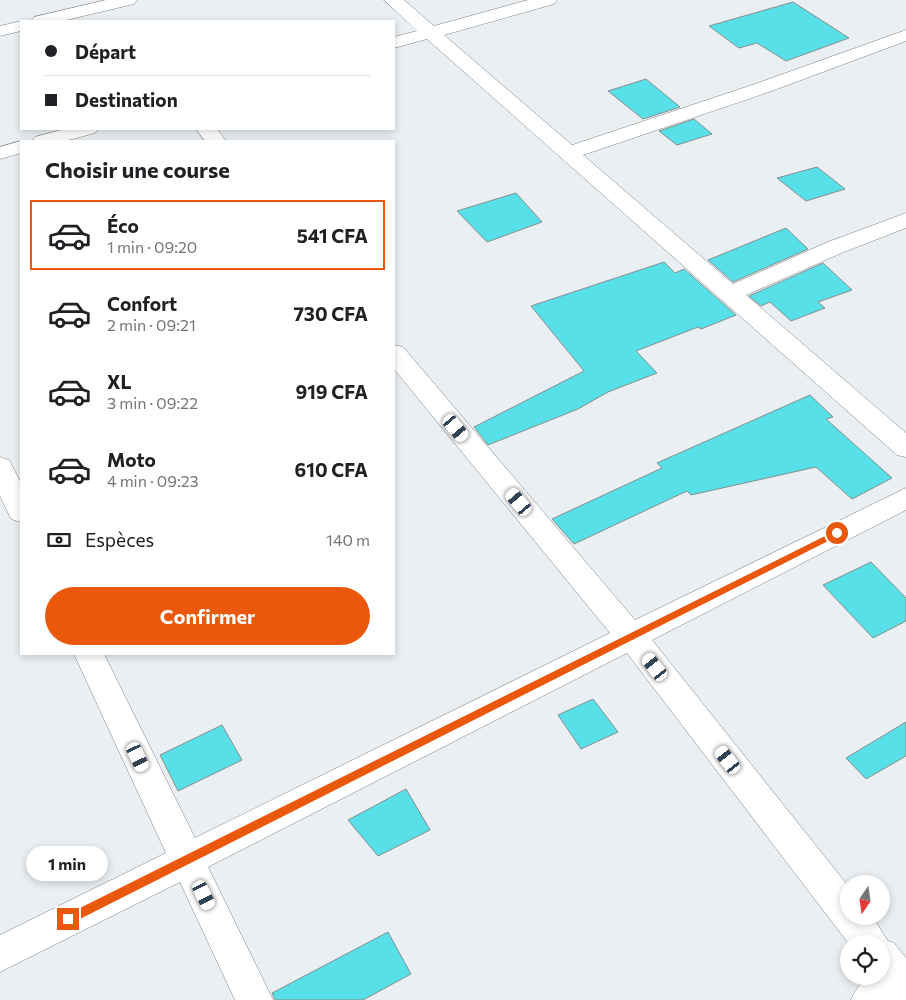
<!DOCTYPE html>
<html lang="fr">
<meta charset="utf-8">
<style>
body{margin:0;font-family:Commissioner,sans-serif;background:#f2f2f2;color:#202124;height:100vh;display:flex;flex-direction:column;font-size:19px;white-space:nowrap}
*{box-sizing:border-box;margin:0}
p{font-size:16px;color:#757577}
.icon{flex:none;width:28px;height:28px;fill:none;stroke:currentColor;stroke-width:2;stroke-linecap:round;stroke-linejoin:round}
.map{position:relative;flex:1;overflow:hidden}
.drawer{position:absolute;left:20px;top:140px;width:375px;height:515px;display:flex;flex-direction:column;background:#fff;border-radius:0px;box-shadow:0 2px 8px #0003}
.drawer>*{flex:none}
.banner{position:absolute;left:20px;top:20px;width:375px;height:110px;border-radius:0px;box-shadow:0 2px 8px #0003;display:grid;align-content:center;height:110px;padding:0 25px;background:#fff}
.needle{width:32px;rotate:193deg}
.tools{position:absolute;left:840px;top:875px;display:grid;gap:10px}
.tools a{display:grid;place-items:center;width:50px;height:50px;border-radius:50%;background:#fff;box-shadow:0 2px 8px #0003;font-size:25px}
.end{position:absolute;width:22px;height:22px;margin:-11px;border:6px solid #ea580c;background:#fff;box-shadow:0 0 0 2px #fff}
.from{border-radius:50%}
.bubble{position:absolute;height:35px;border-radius:18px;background:#fff;box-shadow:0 2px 8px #0003;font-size:16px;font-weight:700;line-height:35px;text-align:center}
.car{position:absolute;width:15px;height:30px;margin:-15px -8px;border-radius:6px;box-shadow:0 0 4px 1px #0007;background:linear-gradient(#fff 24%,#345 0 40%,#fff 0 76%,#345 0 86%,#fff 0)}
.banner b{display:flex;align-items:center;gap:18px;height:48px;font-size:19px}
.banner b+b{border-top:1px solid #e0e0e0}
.banner i{width:12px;height:12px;background:#202124}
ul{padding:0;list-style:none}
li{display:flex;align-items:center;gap:15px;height:70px;margin:0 10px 8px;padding:0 15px;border:2px solid transparent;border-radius:0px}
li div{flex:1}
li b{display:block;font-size:19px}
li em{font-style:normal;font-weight:700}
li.selected{border-color:#ea580c}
li>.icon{width:45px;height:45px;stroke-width:1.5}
h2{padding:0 25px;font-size:22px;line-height:60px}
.pay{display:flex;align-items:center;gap:12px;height:55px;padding:0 25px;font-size:19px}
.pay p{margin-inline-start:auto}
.cta{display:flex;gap:10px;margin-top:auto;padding:10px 25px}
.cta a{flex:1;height:58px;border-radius:30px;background:#ea580c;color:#fff;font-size:20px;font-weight:700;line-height:58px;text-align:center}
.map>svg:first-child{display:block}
.building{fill:#57e0e7;stroke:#878e8e}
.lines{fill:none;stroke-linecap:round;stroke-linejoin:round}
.street-casing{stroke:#7b8183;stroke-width:1}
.street{fill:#fff;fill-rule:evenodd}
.route{fill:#ea580c}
</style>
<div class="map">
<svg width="906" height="1000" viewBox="0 0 906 1000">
<rect width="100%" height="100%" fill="#e9eff2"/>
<path class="building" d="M793,2l56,36 -63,23 -29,-18 -18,5 -30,-22z
M646,79l34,28 -37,12 -35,-28z
M694,119l18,15 -35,11 -18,-14z
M817,167l28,22 -39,12 -29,-23z
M516,193l26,29 -55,20 -30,-31z
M786,228l22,21 -75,33 -25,-22z
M664,262l11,11 9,-4 52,46 -35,14 -3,-2 -62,24 21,22 -49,19 -30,17 -90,36 -14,-18 110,-56 -53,-65z
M823,263l29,27 -34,12 7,6 -34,13 -21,-19 -9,4 -12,-10z
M810,395l23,22 -7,2 66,59 -40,21 -36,-32 -125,28 -4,-4 -113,53 -22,-25 110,-51 -5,-5z
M871,562l35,36v23l-33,17 -50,-53z
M593,699l25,33 -37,17 -23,-34z
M906,722v34l-40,23 -20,-21z
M222,725l20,35 -64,31 -18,-36z
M406,789l24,41 -52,26 -30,-36z
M388,932l23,42 -48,26h-88l-3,-7z"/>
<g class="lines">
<g class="street-casing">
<path id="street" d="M106,0h31l-3,4 -72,17h-31l3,-4z
M384,0h20l30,26 94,-26h29l-3,4 -110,31 128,110 183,-61 151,-54v11l-137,51 -186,63 150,129 95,-42 78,-29v15l-62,24 -98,43 160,138v24l-9,-2 -470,-416 -33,9v-11l23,-6z
M21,21v10l-21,5v-10l21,-5h3z
M65,129h33l-3,4 -30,8h-33l3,-4z
M196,129h21l9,12h-21z
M21,141v12l-21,6v-12z
M394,345l9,2 232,273 271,-132v22l-254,130 197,247v29h23l16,25 6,2 12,15v42h-55c6,-14 14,-24 30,-24v-32h-32l-222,-291 -419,214 65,133h-38l-55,-118 -180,90v-37l166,-82 -92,-199h30l91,184 415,-205 -216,-264z
M0,457l9,3 12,23v39l-10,-3 -11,-23z"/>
</g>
<use href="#street" class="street"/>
</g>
<path class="route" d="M837,530l3,1v4l-768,388h-8v-7z"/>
</svg>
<div class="tools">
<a><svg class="needle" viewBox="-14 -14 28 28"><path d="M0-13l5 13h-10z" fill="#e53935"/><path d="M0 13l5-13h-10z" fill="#757577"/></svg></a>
<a><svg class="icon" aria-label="locate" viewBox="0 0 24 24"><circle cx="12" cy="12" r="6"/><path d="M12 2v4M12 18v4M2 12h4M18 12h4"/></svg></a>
</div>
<i class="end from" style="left:837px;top:533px"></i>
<i class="end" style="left:68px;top:919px"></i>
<div class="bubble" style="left:26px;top:846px;width:82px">1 min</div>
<i class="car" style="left:456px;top:428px;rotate:140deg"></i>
<i class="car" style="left:519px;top:502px;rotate:320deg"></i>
<i class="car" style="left:655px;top:667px;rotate:322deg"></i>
<i class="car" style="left:138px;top:757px;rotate:155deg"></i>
<i class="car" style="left:728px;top:760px;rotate:322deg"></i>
<i class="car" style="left:204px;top:895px;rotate:154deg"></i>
<div class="banner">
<b><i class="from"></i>Départ</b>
<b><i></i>Destination</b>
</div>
<section class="drawer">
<h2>Choisir une course</h2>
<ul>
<li class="selected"><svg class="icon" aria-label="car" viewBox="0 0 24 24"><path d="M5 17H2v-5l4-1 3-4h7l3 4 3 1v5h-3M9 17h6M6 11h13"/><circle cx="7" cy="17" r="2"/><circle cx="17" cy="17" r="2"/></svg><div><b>Éco</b><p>1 min · 09:20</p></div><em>541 CFA</em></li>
<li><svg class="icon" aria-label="car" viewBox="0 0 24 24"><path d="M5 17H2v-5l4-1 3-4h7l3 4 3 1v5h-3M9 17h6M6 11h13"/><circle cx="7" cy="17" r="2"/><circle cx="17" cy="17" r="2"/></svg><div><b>Confort</b><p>2 min · 09:21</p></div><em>730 CFA</em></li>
<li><svg class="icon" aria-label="car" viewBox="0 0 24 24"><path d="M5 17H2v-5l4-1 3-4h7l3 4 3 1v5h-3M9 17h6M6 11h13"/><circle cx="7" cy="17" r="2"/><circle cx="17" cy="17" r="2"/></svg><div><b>XL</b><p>3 min · 09:22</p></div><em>919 CFA</em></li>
<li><svg class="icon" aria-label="car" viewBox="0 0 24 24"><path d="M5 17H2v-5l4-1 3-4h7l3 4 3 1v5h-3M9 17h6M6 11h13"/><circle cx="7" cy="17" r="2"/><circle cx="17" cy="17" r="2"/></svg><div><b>Moto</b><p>4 min · 09:23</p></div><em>610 CFA</em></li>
</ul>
<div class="pay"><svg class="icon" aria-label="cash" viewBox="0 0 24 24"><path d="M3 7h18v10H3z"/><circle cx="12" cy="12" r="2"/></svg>Espèces<p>140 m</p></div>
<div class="cta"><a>Confirmer</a></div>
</section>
</div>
